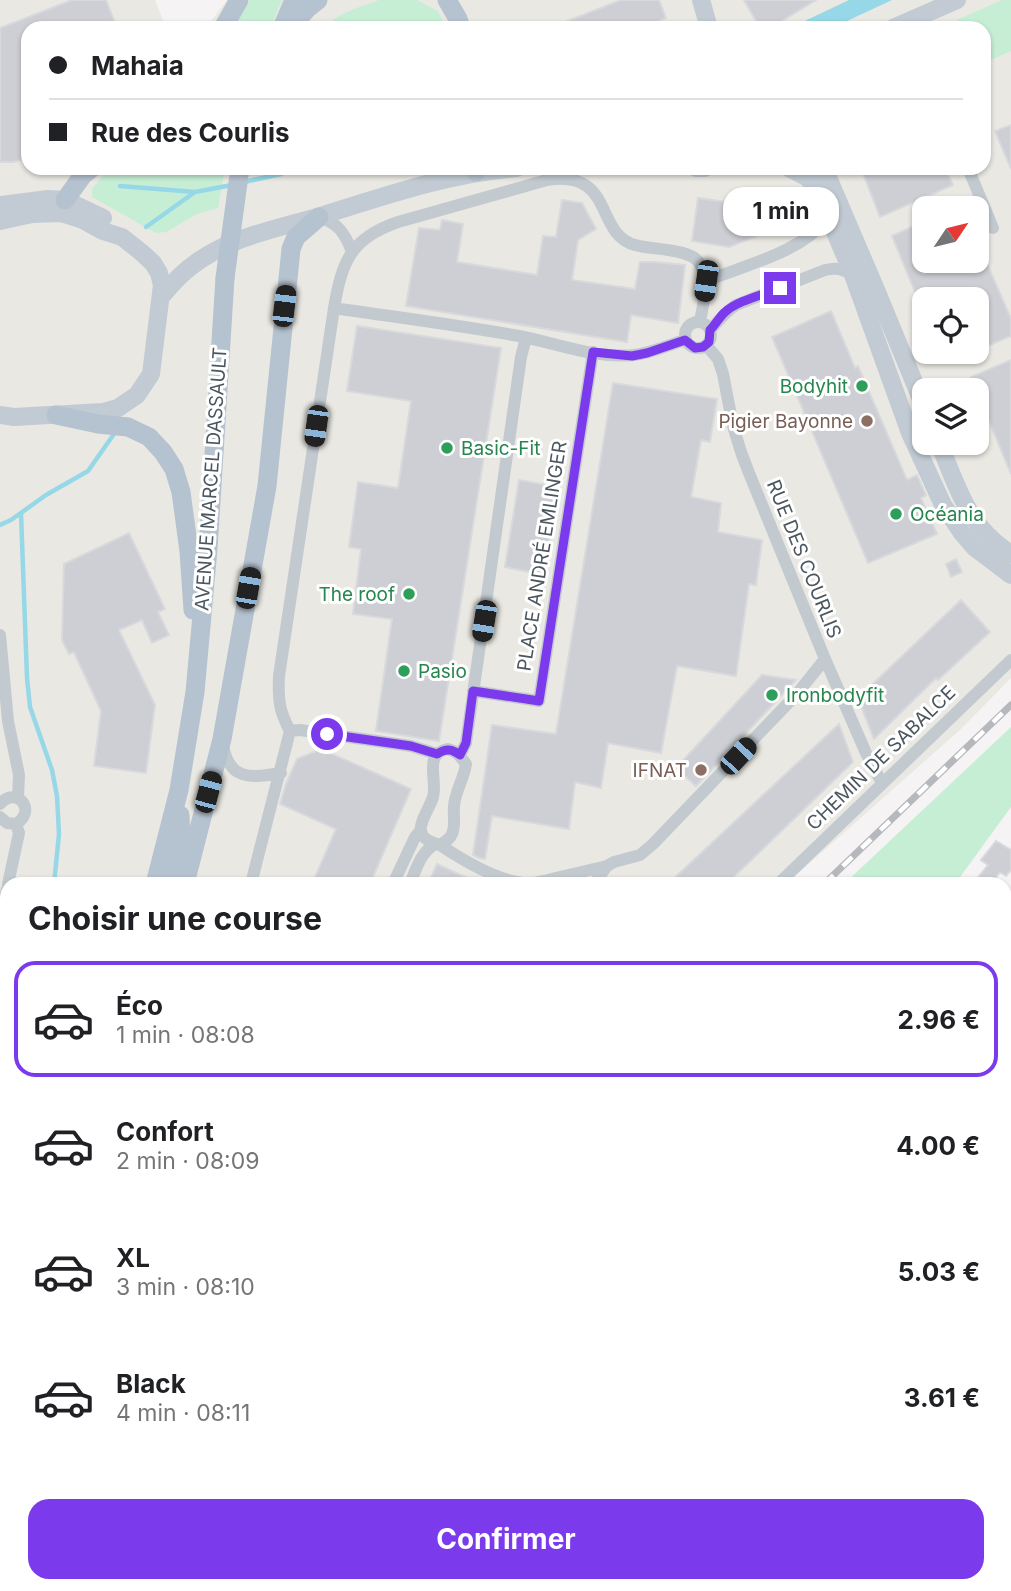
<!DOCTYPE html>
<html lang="fr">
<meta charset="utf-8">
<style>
body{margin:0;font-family:Inter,sans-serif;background:#f6f6f6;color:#202124;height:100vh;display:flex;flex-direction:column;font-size:26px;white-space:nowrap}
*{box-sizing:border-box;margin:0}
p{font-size:23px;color:#757577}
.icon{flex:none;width:38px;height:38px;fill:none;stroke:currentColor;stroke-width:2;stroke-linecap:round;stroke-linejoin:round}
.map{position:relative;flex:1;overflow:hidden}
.sheet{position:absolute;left:0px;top:877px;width:1012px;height:716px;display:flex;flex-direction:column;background:#fff;border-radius:21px 21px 0 0;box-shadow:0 2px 5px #0004}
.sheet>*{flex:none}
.top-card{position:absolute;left:21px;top:21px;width:970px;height:154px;border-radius:21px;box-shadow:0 2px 5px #0004;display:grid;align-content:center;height:154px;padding:0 28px;background:#fff}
.needle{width:46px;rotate:55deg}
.buttons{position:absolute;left:912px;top:196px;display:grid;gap:14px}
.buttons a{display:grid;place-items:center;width:77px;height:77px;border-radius:14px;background:#fff;box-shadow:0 2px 5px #0004;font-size:35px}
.end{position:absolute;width:32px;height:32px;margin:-16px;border:9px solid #7c3aed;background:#fff;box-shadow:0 0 0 4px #fff}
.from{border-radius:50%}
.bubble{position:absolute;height:49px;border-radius:21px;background:#fff;box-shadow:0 2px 5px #0004;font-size:23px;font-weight:700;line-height:49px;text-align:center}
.car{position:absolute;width:21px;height:42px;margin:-21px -10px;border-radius:9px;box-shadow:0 0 5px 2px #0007;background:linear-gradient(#222 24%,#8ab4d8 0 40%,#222 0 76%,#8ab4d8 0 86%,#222 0)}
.top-card b{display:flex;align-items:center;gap:24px;height:66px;font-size:26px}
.top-card b+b{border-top:2px solid #e0e0e0}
.top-card i{width:18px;height:18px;background:#202124}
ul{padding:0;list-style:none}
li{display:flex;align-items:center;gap:21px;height:116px;margin:0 14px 10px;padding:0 14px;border:4px solid transparent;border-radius:21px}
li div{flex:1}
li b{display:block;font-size:26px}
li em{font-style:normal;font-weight:700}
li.current{border-color:#7c3aed}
li>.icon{width:63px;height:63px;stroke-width:1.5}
h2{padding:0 28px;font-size:32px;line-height:84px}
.button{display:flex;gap:14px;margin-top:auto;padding:14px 28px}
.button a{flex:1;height:80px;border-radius:21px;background:#7c3aed;color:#fff;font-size:28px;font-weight:700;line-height:80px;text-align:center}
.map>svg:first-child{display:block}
.commercial{fill:#eae8e2;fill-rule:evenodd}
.green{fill:#c6eed5}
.water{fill:#96d8e7}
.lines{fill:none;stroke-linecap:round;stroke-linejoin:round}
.stream{stroke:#96d8e7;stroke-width:4.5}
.building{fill:#cdcfd4;stroke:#d7d9dd;stroke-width:2}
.street{stroke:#c2cad0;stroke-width:12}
.secondary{stroke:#c2cbd4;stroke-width:18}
.primary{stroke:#b5c2cf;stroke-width:19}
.rail-casing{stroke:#b5b8bc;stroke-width:7}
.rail{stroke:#fff;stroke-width:4.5;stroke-dasharray:13;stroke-linecap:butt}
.primary-bridge{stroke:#b5c2cf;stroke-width:19}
.route{stroke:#7c3aed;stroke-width:9}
.leisure-dot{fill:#2e9e5b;stroke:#fff;stroke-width:2.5}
.education-dot{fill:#8d6e63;stroke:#fff;stroke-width:2.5}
.labels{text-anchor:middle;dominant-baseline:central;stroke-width:6;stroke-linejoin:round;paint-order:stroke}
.leisure-label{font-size:19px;fill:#27864d;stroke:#fff;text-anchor:start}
.education-label{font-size:19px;fill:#785e54;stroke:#fff;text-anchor:end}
.street-label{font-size:19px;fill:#4b565f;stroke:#fff}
</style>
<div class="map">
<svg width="1011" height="1591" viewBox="0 0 1011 1591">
<rect width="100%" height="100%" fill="#f5f3f3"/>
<path class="commercial" d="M0,0h155l11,28h-138v140h956v-140h-778l21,-28h784v678l-49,50 -176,156h-779l-7,15zM924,208h52v53h-52zM924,299h52v53h-52zM924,390h52v53h-52z
M7,1033v432l-7,-1v-410z"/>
<path class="green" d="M250,0h32l-12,28h-36z
M379,0h38l21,11 8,17h-121c13,-16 36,-21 54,-28z
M1002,0h9v51l-27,12v-35h-31l2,-6 4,-3z
M109,168h116l-7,40 -21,6 -31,18 -10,1 -64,-36v-8z
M1011,727v80l-56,77h-111z
M0,1464l7,1v79l-7,8z
M68,1586h76l-4,5h-78z"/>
<path class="water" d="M849,0h43l-60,28h-42z"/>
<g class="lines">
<path class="stream" d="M244,182l37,-8 14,-6
M120,186l75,6
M146,227l49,-35 37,-7
M21,513l6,165 3,29 22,63 5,26 2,38 -5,50
M0,525l11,-5 35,-25 42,-24 26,-37
M0,1124l7,-18"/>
</g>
<path class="building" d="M72,0h34l11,28h-89v130l-14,4h-14v-134z
M621,0h38l7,18 -25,10h-91z
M744,0h72l-36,22 -14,6h-6z
M1011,125v44l-16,-38z
M861,168h84l8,17 -73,32z
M750,193l30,3 10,27 -61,24 -37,-6 6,-43 28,4z
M562,200l20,3 14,26 -18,11 -6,40 63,9 5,-27h14l31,3 -7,58 -47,-8 -4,27 -221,-36 13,-78 21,2 2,-10 21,4 -6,38 80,13 6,-39 13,1z
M924,221v52l29,-12h33l25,58v17l-35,15v-52h-58l-26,-63z
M831,311l24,57 3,-2 49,114 10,-5 9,20 -5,3 16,36 -69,29 -96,-226z
M357,326l144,22 -62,393 -63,-10 16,-112 -39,-5 8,-65 -12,-2 9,-65 40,6 13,-87 -64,-10z
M1011,360v114l-40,-97z
M613,383l104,16 -7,43 -9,-2 -10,57 30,6 -3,29 44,8 -6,45 -7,-1 -13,92 -59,-10 -16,87 -53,-10 -7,45 -26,-6 -6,47 -77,-13 -7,43 -6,-1 -6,-3 19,-130 64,9z
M519,480l39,7 -14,88 -39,-8z
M129,533l36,76 -7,3 11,23 -17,8 -10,-23 -23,10 36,75 -9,68 -52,-7 7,-55 -27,-59 -5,2 -7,-14 2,-76z
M956,559l6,13 -11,5 -5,-13z
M961,600l29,32 -52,48 -2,-2 -62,61 -16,-41z
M762,675l34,5 -100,106 -20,-18z
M839,724l14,38 -112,108 -15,14h-58z
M321,749l90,40 -41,95h-58l24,-55 -56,-25 6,-20 11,-25z
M996,841l15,9v20l-5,6 -6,-4 -9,12h-18l15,-19 -7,-5z
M437,864l43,20h-52z"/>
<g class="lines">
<path class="street" d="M968,168l25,60
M319,217c19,6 26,16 33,35
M706,281c42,-17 93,-28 123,-63
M334,308c61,9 123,17 185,28 37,7 76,23 115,19 18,-2 34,-10 51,-15
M685 335a13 13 0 1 1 26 0a13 13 0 1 1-26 0Z
M710,330c9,-9 15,-18 26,-25l89,-35c12,-3 17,-1 28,5
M706,345l12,14 5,15 10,52 8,26 8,21 76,186 41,94 16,30
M0,635l8,86 11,54 -1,23
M473,691l66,10 54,-349
M290,731l10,-1 111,16 26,8
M223,745c6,36 28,33 58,28
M447,749c10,2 13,7 19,15 -2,15 -11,27 -12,42 -1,9 2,20 -2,28 -2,5 -7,8 -12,11 -34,-9 -14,-27 -7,-48 5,-15 -10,-43 14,-48z
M460,755l6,-12 55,-386 5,-19
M0,804c16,-19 38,6 16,20l-9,-1 -7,-6
M440,845c24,16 63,40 92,38 9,-1 19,-4 28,-6l6,7
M560,877l47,-11
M8,884l11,-51 -3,-9
M251,884l39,-153c-11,-20 -12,-32 -11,-55l55,-368c8,-47 17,-70 64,-86l149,-42c68,-11 47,54 88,65 16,5 57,3 65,19 10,18 3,39 0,58
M393,884l22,-47 5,-6
M410,884c6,-15 11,-32 25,-40
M594,884l13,-18 7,-4 26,-7 13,-11 143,-149 29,-36
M778,884l233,-224
M0,925l7,-35
M1004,927l7,-9
M1004,973l7,-1
M1004,1112l7,-1
M1004,1368l7,-1"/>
<path class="secondary" d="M701,0l8,28
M893,28l64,-28
M696,168h9
M789,168l19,10 11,16 34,81 57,158 33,72 19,28 12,14 37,28
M824,168l53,124 47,114
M0,205l48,-6 17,1 38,18
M0,221l32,-7 29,-1 22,7 20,11 19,6 19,15 12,11 6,10 3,12 -11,89 -14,21 -19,13 -15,4 -89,5 -14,-2
M161,297c12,-15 23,-27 39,-37 35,-24 80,-32 120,-44 64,-20 130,-43 197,-48
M939,443c19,45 28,83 72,111
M559,1586l5,5
M452,1591l9,-5"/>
<path class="primary" d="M447,0l11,19 3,9
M223,28l16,-28
M282,28l12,-28
M290,28l18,-20 10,-8
M476,168v4
M65,200l18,-25 9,-7
M56,415l42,9 30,3 21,10 14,15 11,17 7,23 8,59 4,59
M173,883l8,-41 -1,-27
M155,884l24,-94 16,-98 13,-143 17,-271
M183,884l5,-12 34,-133 45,-253 24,-237 5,-12 23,-20
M0,1300l7,-15
M0,1323h7
M0,1456l7,1
M0,1573l7,-8"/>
<g class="rail-casing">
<path id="rail" d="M824,884l187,-179
M40,1591l6,-5"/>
</g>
<use href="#rail" class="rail"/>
<path class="primary-bridge" d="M225,278l15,-110"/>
</g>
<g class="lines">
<path class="route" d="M327,734l84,12 26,8c9,-6 15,-5 23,1l6,-12 7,-52 66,10 54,-349 39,4 15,-3 38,-13 10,8 8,-1 6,-5 1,-12c5,-5 9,-12 14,-17 12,-12 41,-19 56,-25"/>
</g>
<g class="leisure-dot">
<circle cx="862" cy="386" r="7"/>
<circle cx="447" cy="448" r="7"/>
<circle cx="896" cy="514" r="7"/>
<circle cx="409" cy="594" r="7"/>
<circle cx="404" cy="671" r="7"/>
<circle cx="772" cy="695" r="7"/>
</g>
<g class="education-dot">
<circle cx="867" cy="421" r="7"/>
<circle cx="701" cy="770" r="7"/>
</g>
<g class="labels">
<g class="leisure-label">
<text x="848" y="386" text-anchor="end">Bodyhit</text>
<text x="461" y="448">Basic-Fit</text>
<text x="910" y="514">Océania</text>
<text x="395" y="594" text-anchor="end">The roof</text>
<text x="418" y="671">Pasio</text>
<text x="786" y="695">Ironbodyfit</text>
</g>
<g class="education-label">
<text x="853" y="421">Pigier Bayonne</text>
<text x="687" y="770">IFNAT</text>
</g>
<g class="street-label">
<text transform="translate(211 479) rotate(-86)">AVENUE MARCEL DASSAULT</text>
<text transform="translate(542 556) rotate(-81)">PLACE ANDRÉ EMLINGER</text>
<text transform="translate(804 559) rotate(68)">RUE DES COURLIS</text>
<text transform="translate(881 758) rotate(-44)">CHEMIN DE SABALCE</text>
</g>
</g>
</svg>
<div class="buttons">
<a><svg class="needle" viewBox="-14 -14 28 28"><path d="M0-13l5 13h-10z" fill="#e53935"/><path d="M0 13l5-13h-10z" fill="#757577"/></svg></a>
<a><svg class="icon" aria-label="locate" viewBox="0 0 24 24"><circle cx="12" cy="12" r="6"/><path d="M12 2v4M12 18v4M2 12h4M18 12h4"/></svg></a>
<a><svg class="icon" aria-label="layers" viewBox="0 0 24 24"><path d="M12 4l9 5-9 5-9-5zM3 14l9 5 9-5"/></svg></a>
</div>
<i class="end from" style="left:327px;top:734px"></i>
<i class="end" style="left:780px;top:288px"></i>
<div class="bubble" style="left:723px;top:187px;width:116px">1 min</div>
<i class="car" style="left:706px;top:281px;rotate:188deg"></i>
<i class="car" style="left:284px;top:306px;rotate:7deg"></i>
<i class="car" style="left:316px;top:426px;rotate:188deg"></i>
<i class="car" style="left:248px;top:588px;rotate:10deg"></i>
<i class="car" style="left:484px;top:621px;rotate:189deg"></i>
<i class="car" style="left:738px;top:756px;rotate:43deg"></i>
<i class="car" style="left:208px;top:792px;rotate:15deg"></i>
<div class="top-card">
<b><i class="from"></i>Mahaia</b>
<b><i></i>Rue des Courlis</b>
</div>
<section class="sheet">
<h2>Choisir une course</h2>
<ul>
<li class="current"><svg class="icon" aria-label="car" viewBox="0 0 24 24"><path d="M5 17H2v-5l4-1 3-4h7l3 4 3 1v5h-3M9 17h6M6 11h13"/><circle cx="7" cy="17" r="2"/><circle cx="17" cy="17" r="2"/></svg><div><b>Éco</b><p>1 min · 08:08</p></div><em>2.96 €</em></li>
<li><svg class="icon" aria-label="car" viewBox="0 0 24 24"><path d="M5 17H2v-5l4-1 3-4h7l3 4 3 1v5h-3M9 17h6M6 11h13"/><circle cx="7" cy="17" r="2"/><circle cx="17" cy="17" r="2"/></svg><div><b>Confort</b><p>2 min · 08:09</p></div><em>4.00 €</em></li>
<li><svg class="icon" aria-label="car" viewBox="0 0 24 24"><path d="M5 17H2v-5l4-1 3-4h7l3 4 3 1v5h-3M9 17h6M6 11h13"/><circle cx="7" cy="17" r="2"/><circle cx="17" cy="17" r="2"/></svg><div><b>XL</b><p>3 min · 08:10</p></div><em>5.03 €</em></li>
<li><svg class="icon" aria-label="car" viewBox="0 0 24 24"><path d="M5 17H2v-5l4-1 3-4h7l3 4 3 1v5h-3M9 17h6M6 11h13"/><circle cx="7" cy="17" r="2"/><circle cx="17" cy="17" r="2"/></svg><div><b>Black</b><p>4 min · 08:11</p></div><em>3.61 €</em></li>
</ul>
<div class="button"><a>Confirmer</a></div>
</section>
</div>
